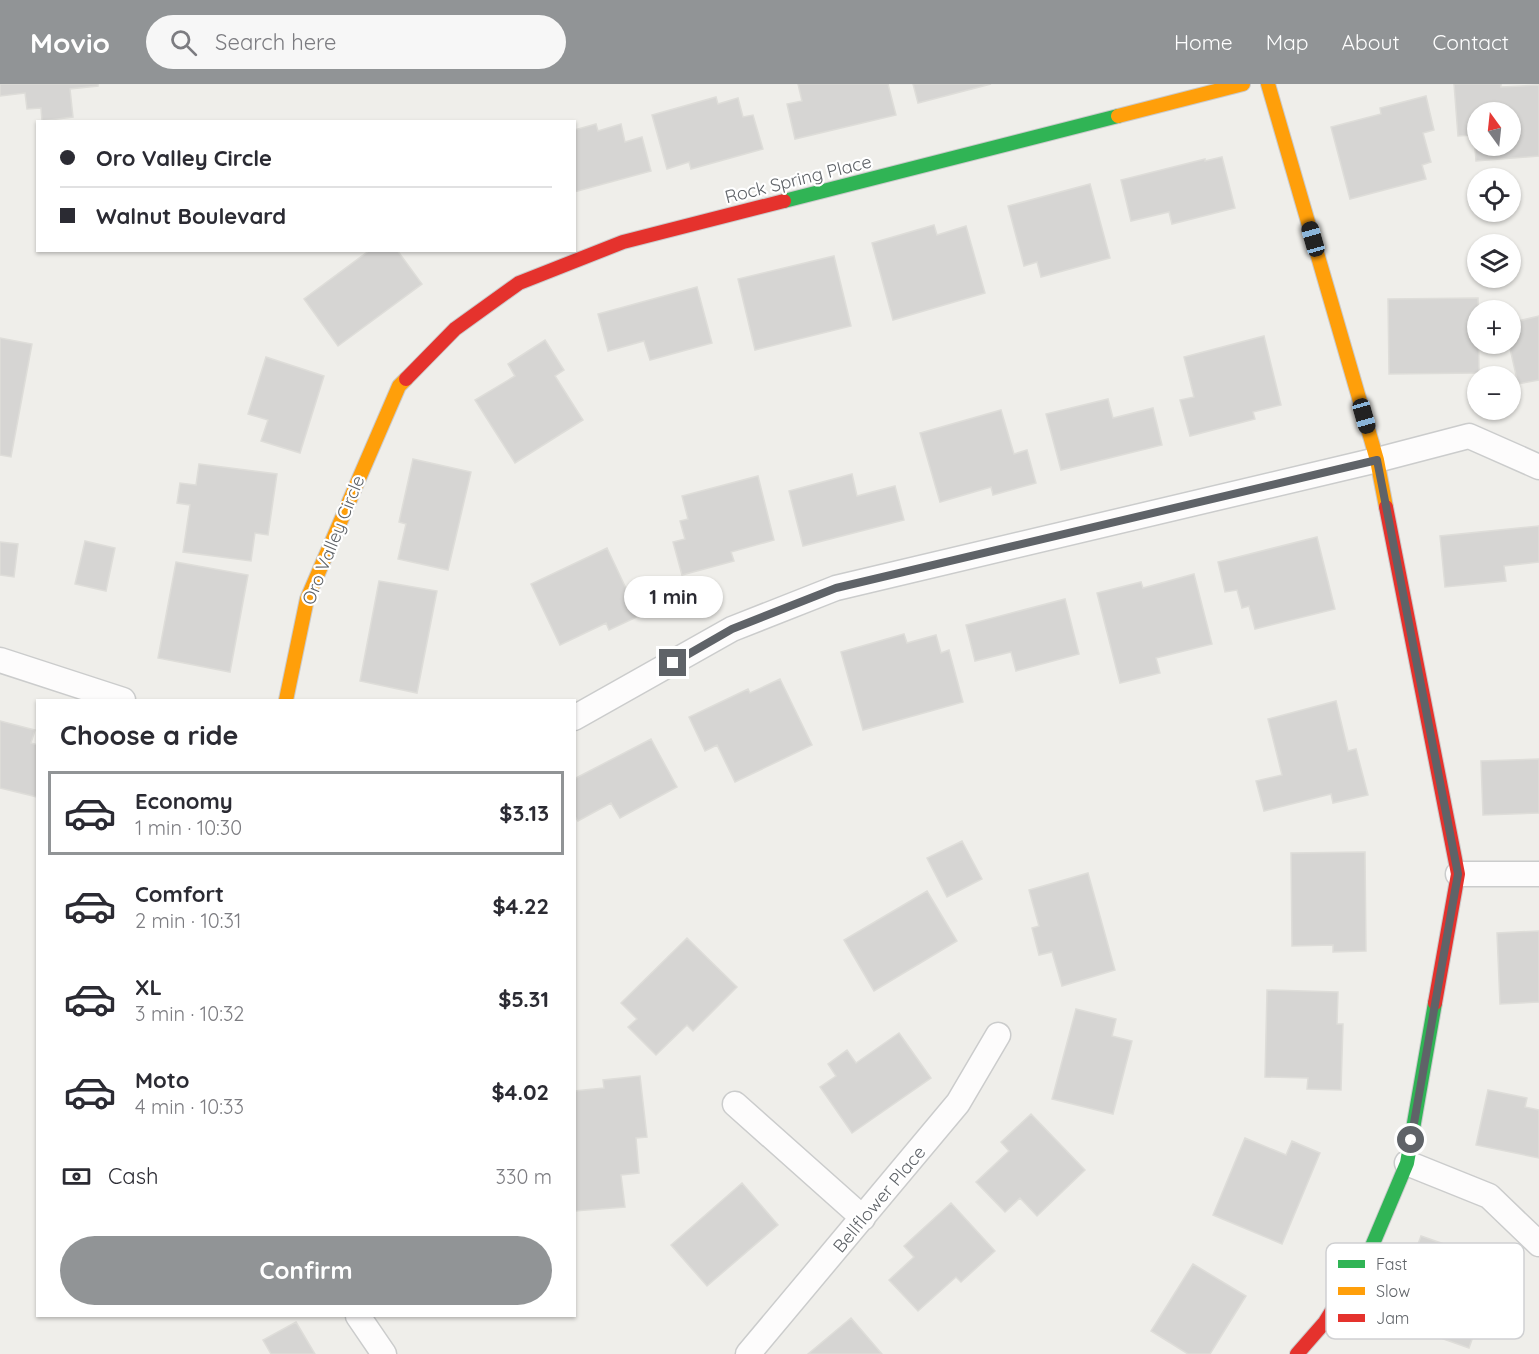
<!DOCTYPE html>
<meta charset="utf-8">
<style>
body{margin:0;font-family:Quicksand,sans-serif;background:#f7f7f7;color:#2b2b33;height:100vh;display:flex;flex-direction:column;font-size:22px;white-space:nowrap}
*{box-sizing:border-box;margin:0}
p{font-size:20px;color:#7c7c81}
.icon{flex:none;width:33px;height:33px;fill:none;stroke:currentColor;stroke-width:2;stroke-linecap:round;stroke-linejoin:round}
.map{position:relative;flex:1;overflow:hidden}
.sheet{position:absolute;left:36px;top:615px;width:540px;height:618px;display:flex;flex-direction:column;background:#fff;border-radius:0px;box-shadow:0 2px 4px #0004}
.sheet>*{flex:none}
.banner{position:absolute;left:36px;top:36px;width:540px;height:132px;border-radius:0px;box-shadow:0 2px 4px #0004;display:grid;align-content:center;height:132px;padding:0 24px;background:#fff}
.needle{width:39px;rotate:345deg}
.tools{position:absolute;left:1467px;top:18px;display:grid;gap:12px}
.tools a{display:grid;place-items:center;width:54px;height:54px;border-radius:50%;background:#fff;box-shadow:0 2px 4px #0004;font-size:30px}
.end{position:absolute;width:27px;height:27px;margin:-14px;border:8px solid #5f6368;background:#fff;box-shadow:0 0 0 3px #fff}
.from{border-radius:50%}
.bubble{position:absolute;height:42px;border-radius:21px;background:#fff;box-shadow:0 2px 4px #0004;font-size:20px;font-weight:700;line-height:42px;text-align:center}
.car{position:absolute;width:18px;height:36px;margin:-18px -9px;border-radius:8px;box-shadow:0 0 4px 2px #0007;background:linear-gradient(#222 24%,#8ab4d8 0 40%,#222 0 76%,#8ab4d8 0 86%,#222 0)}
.banner b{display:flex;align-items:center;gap:21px;height:57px;font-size:22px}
.banner b+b{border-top:2px solid #e1e1e2}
.banner i{width:15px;height:15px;background:#2b2b33}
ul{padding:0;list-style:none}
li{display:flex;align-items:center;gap:18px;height:84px;margin:0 12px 9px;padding:0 12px;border:3px solid transparent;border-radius:0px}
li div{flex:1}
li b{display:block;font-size:22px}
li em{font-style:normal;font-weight:700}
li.selected{border-color:#919496}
li>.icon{width:54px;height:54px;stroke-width:1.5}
h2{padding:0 24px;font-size:27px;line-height:72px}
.pay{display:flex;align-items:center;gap:15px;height:66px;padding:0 24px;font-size:22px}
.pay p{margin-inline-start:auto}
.button{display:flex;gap:12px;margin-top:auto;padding:12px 24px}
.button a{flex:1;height:69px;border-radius:36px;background:#919496;color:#fff;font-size:24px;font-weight:700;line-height:69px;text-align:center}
header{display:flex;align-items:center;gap:36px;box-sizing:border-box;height:84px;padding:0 30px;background:#919496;color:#fff}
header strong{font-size:28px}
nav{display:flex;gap:33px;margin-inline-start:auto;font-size:21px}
.search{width:420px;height:54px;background:#f7f7f7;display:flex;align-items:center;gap:15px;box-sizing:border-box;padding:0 21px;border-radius:33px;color:#7c7c81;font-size:22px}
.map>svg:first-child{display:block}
.building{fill:#d6d5d3;stroke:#deddd9;stroke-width:1.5;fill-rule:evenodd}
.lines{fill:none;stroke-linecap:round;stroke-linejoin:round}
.street-casing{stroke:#cbcccc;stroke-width:27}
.fast-casing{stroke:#cacacb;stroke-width:16}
.slow-casing{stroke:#cacacb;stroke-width:16}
.jam-casing{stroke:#cacacb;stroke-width:16}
.street{stroke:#fdfcfc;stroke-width:24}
.fast{stroke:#30b455;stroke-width:14}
.slow{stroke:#ff9f0a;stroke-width:14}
.jam{stroke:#e5322d;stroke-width:14}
.route{stroke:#5f6368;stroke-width:8}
.labels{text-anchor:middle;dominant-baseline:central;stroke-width:4.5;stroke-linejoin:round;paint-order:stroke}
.street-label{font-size:18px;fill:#5f6368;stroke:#fff}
.key{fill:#fff;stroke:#cfd0d2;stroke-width:1.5}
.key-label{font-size:16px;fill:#5f6368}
</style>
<header>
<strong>Movio</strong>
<div class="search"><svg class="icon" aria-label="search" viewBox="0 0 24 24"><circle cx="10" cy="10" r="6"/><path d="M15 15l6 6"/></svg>Search here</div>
<nav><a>Home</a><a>Map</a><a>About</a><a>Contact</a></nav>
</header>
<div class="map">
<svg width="1539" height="1270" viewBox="0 0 1539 1270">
<rect width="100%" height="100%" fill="#efeeea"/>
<path class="building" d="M0,0h98v2l-28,3 3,28 -31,4 -1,-13 -14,1 -2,-16 -25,3z
M798,0h90l8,31 -101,24 -8,-35 15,-3z
M913,0h78l-73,19z
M1454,0h47v3l38,-2v71l-63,5 -2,-26 -16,1zM1478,28h32v34h-32z
M1426,12l8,34 -11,3 8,29 -9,3 4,14 -76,20 -19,-72 50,-13 -1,-6z
M716,13l2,7 20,-6 5,19 10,-2 10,34 -72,20 -2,-7 -22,7 -15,-54z
M596,40l2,7 23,-7 4,18 17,-5 9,34 -77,21v-62z
M1222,73l13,51 -63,16 -3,-12 -38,9 -10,-41 84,-21v2z
M1090,100l20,74 -69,19 -4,-15 -13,4 -16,-60z
M934,141l3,10 29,-9 19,67 -92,27 -21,-77z
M370,166h27l25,34 -84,62 -34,-47z
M834,172l17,70 -96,24 -17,-71z
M697,203l15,56 -62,17 -6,-19 -36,10 -10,-37z
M1478,214l1,75 -90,1 -1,-75z
M1539,232v64l-21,4 -9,-40h1v-21z
M1264,252l17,69 -28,7 2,7 -65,17 -10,-36 14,-3 -10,-40z
M0,254l32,6 -21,113 -11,-2z
M545,256l19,30 -9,6 28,44 -68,43 -40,-63 40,-24 -7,-12z
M266,273l58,19 -24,77 -39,-12 7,-21 -20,-6z
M1108,315l5,19 40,-10 9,37 -101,25 -15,-56z
M1001,326l13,44 13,-4 9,33 -43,12 -2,-8 -51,15 -20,-69z
M413,375l58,13 -23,98 -50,-11 8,-35 -7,-2z
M199,380l78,10 -9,61 -13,-2 -4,28 -68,-9 7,-47 -13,-2 3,-20 16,2z
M852,390l5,22 38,-10 9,34 -101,26 -14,-55z
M758,392l16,64 -43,12 3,9 -52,14 -9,-33 12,-3 -5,-18 8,-2 -6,-23z
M1539,442v36l-35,4 2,15 -61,6 -5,-51z
M1317,453l18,72 -80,20 -6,-23 -7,2 -5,-18 -12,2 -7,-30z
M85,457l30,7 -9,43 -31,-7z
M0,458l18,2 -4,33 -14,-2z
M607,464l32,68 -30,14 -3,-7 -46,22 -29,-61z
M176,478l72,13 -18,97 -72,-14z
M1194,490l18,70 -56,14 4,15 -40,10 -23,-90 44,-11 2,6z
M379,497l58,10 -20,102 -57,-12z
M1065,515l14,55 -63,17 -5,-19 -36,9 -9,-36z
M904,550l3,9 29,-8 5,18 8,-3 14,52 -100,28 -22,-78z
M780,595l32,66 -77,37 -18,-37 -12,6 -16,-34 59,-28 2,4z
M1336,617l12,50 8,-2 12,46 -35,8 -2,-9 -67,17 -8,-30 26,-6 -14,-56z
M0,637l35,9 -4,13 7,2 -1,52 -37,-9z
M651,655l26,48 -57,31 -9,-15 -33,18 -4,-6v-36z
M1539,675v54l-56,2 -2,-54z
M962,757l20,38 -35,18 -20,-39z
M1365,768l1,99 -33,1v-7l-41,1 -1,-93z
M1088,789l27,97 -53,16 -10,-34 -13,3 -7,-27 7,-2 -10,-36z
M927,807l30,50 -83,50 -30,-51z
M1539,847v71l-39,2 -3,-71z
M687,854l50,49 -44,44 -6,-6 -31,30 -28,-28 9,-8 -16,-16z
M1267,906l71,2 -1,32h6l-2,66 -34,-1 1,-11 -43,-1z
M1076,925l40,10 -4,17 20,5 -19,73 -61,-15z
M899,949l32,45 -79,55 -32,-46 16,-11 -8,-12 19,-14 9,13z
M640,992l7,61 -11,1 3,35 -18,2 4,32 -50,4 -1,-120 30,-3 -1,-8z
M1488,1006l39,8 -2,9 14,3v48l-63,-13z
M1031,1030l54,56 -48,46 -17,-18 -15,14 -29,-30 33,-31 -8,-9z
M1245,1054l41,17 6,-14 28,12 -38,91 -69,-29z
M742,1099l36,42 -71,61 -36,-41z
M951,1119l44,48 -34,31 -5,-5 -38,34 -29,-31 25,-23 -10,-11z
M1421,1152l78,27 -30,85 -51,-18 -2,6 -28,-10z
M1193,1180l53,32 -36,58h-22l-37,-23z
M851,1234l31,36h-74z
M296,1238l19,32h-44l-8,-14z"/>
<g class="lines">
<g class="street-casing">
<path id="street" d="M0,576l123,40
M574,634l158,-89 104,-41 541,-128 92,-24 70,31
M1458,790h81
M735,1020l128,114
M1407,1079l82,33 50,48
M358,1232l26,38
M748,1270l210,-251 40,-68"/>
</g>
<g class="fast-casing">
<path id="fast" d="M784,117l334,-85
M1358,1185l14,-23 35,-83 28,-160"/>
</g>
<g class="slow-casing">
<path id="slow" d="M1268,0l109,376 9,47
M1118,32l125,-32
M286,616l21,-101 92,-213 7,-7"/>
</g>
<g class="jam-casing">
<path id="jam" d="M406,295l49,-50 64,-46 104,-41 161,-41
M1386,423l72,367 -23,129
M1297,1270l28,-32 33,-53"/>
</g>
<use href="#street" class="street"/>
<use href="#fast" class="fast"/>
<use href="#slow" class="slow"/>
<use href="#jam" class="jam"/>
</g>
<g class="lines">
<path class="route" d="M673,579l59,-34 104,-41 541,-128 81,414 -47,266"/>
</g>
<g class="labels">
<g class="street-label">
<text transform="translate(798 95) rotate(-14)">Rock Spring Place</text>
<text transform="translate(333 456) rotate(-68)">Oro Valley Circle</text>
<text transform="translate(879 1115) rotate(-50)">Bellflower Place</text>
</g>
</g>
<rect x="1326" y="1159" width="198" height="96" rx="9" class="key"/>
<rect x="1338" y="1176" width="27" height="8" fill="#30b455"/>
<rect x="1338" y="1203" width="27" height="8" fill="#ff9f0a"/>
<rect x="1338" y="1230" width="27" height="8" fill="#e5322d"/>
<g class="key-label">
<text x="1376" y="1186">Fast</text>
<text x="1376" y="1213">Slow</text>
<text x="1376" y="1240">Jam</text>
</g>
</svg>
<div class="tools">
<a><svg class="needle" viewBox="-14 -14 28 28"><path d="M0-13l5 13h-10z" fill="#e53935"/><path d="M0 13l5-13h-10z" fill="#7c7c81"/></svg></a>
<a><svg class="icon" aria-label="locate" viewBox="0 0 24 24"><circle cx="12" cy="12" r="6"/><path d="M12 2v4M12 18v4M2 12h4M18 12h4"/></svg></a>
<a><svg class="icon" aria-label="layers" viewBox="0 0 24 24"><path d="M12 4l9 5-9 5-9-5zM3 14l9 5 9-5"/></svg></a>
<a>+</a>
<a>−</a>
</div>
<i class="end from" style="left:1411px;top:1056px"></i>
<i class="end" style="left:673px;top:579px"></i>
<div class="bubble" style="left:624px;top:492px;width:99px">1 min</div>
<i class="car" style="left:1313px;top:155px;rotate:344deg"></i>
<i class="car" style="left:1364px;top:332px;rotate:164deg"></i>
<div class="banner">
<b><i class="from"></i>Oro Valley Circle</b>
<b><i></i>Walnut Boulevard</b>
</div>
<section class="sheet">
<h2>Choose a ride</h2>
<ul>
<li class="selected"><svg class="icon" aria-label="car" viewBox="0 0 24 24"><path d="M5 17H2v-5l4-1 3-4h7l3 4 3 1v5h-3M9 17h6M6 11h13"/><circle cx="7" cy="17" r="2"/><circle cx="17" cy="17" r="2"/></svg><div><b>Economy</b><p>1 min · 10:30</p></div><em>$3.13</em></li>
<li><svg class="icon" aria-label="car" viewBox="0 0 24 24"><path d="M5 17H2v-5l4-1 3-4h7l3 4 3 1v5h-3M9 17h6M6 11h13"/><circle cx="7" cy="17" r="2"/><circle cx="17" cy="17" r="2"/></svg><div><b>Comfort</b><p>2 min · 10:31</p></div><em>$4.22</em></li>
<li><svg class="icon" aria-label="car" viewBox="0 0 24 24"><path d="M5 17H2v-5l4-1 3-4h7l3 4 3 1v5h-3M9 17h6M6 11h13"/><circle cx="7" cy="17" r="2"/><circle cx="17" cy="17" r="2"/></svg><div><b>XL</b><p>3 min · 10:32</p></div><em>$5.31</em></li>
<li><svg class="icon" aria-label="car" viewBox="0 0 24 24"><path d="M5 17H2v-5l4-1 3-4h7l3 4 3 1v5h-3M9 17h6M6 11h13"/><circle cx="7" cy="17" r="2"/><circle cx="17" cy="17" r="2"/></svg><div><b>Moto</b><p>4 min · 10:33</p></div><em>$4.02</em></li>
</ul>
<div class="pay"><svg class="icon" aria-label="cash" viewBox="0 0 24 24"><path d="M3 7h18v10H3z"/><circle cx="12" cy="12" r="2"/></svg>Cash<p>330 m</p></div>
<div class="button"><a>Confirm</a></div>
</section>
</div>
